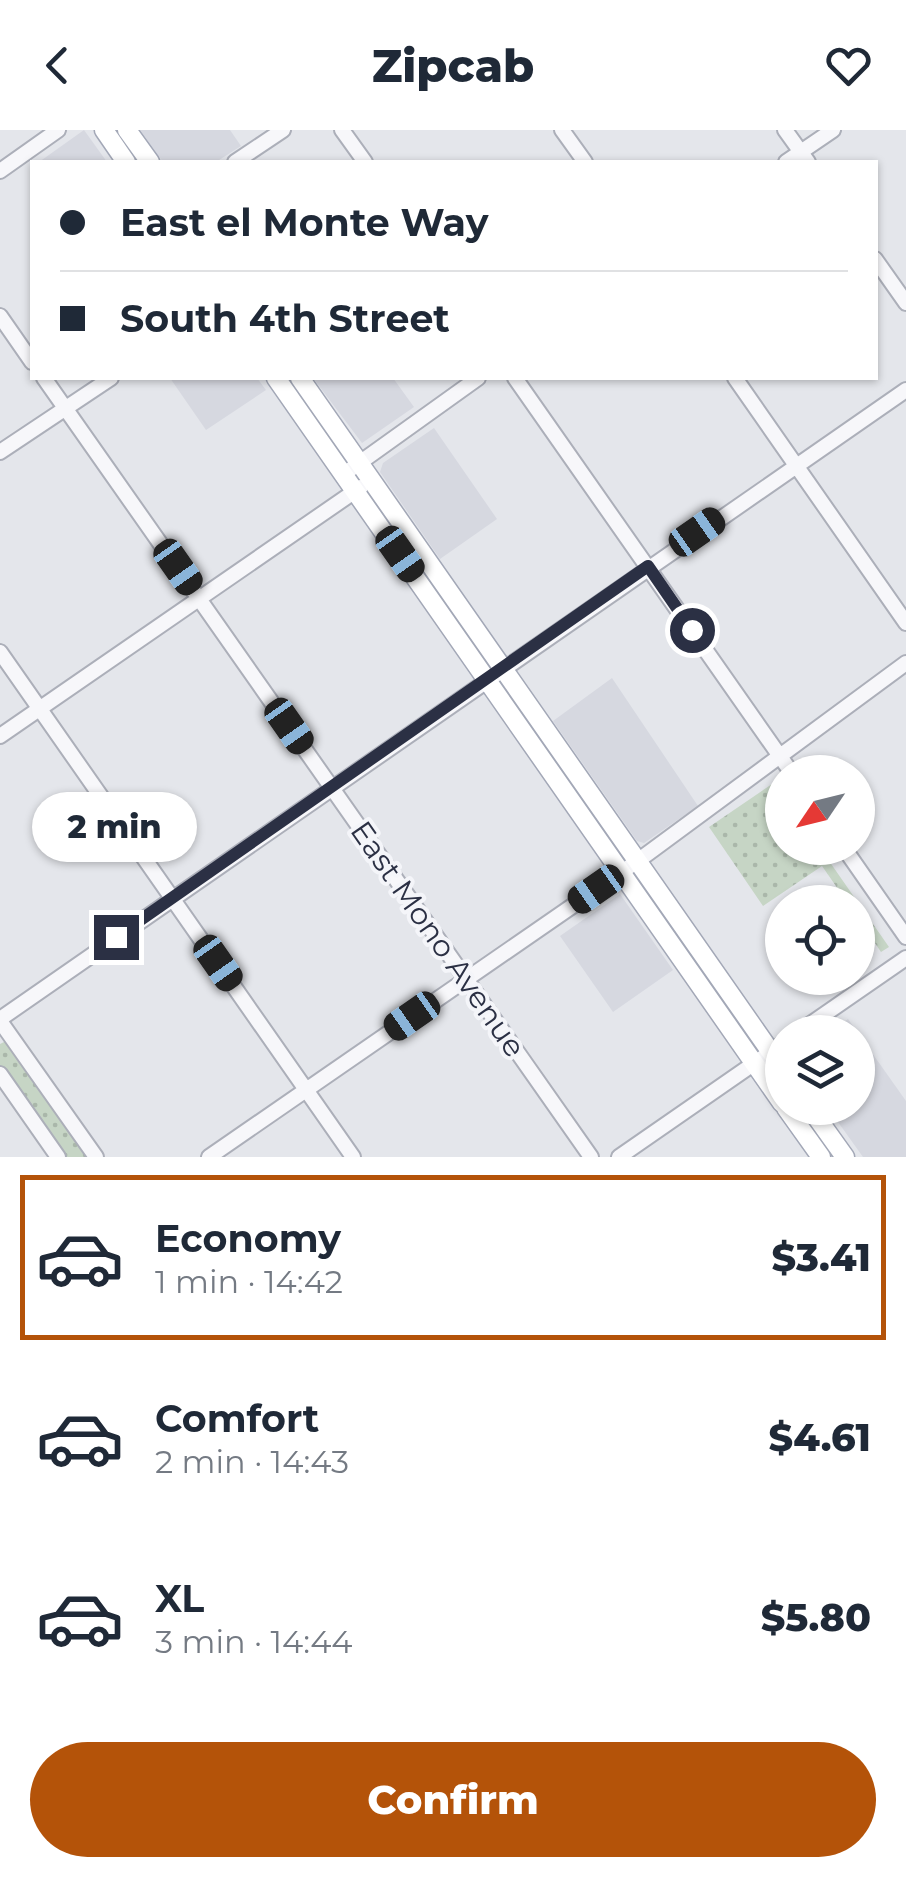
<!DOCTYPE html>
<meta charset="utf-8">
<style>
body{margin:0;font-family:Montserrat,sans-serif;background:#f2f2f3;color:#1f2937;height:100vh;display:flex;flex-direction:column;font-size:38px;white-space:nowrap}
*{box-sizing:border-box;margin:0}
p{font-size:32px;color:#747a83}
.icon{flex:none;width:55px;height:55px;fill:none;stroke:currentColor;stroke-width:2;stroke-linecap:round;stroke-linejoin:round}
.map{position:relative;height:1027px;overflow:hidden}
.side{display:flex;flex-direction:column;background:#fff;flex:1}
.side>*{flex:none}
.top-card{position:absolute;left:30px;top:30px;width:848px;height:220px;border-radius:0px;box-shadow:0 2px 8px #0004;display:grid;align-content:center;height:220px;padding:0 30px;background:#fff}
.needle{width:65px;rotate:235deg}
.tools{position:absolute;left:765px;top:625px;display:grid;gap:20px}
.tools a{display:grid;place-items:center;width:110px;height:110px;border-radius:50%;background:#fff;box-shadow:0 2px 8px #0004;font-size:50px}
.end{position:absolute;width:45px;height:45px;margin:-22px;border:12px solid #2b3044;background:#fff;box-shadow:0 0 0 5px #fff}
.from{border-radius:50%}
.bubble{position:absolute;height:70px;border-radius:35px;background:#fff;box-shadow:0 2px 8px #0004;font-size:32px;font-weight:800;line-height:70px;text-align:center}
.car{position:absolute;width:30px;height:60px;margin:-30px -15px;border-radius:12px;box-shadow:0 0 8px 2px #0007;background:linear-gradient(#222 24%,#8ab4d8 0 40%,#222 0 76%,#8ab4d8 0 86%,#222 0)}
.top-card b{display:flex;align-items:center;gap:35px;height:95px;font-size:38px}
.top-card b+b{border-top:2px solid #e0e1e3}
.top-card i{width:25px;height:25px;background:#1f2937}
ul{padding:18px 0 0;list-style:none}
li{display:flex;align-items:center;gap:30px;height:165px;margin:0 20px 15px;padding:0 10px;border:5px solid transparent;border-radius:0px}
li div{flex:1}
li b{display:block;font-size:38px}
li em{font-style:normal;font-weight:800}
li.selected{border-color:#b45309}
li>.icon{width:90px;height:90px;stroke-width:1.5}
.cta{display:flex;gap:20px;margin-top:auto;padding:20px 30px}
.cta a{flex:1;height:115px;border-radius:60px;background:#b45309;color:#fff;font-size:40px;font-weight:800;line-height:115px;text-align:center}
header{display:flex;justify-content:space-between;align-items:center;height:130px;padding:0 30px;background:#fff;font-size:45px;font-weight:800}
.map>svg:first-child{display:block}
.built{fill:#d6d8e0}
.grass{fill:url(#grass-dots)}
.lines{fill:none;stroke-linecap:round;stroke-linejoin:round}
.minor-casing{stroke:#acafb9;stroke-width:18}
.major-casing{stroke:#a3a8b7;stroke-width:21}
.minor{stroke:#f7f7fa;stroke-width:14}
.major{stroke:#fff;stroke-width:18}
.route{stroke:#2b3044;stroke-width:12}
.labels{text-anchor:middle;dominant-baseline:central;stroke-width:8;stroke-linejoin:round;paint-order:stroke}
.street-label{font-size:30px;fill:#2b3044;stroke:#f4f5f9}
</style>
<header><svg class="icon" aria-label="back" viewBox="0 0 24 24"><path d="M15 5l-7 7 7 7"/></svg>Zipcab<svg class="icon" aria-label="heart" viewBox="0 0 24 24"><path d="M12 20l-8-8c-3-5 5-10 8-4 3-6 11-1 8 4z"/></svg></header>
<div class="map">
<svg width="906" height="1027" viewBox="0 0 906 1027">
<defs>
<pattern id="grass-dots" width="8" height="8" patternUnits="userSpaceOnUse" patternTransform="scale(2.5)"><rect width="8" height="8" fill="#c6d5c5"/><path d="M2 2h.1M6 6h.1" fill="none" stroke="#aab7aa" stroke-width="1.8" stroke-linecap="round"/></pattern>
</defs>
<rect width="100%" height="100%" fill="#e4e6eb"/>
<path class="built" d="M84,0l23,32h-68z
M140,0h90l11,16 -25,16h-53z
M170,248h87l9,12 -60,40z
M313,248h80l21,29 -52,36z
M434,298l63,91 -57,40 -60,-87 3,-9z
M612,548l86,128 -54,37 -7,-2 -84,-120z
M620,764l53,76 -60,42 -53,-76z
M848,889l58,82v56h-43l-35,-49h30v-76h-29z"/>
<path class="grass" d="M775,652l7,10v56h38l69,99 -8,5 -23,-34v-16h-11l-25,-36 -59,40 -54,-79z
M6,911l84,116h-27l-63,-91v-22z"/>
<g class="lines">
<g class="minor-casing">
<path id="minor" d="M342,0l23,32
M562,0l23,32
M785,0l23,32
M235,32l48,-32
M786,32l47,-32
M0,41l58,-41
M875,129l31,44
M0,186l32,46
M44,248l547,779
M515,248l276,394
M735,248l171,245
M0,322l111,-74
M344,344l134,-96
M0,522l353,505
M0,606l361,-249
M844,718l62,89
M0,889l906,-629
M0,891l96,136
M799,902l107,-74
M0,944l58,83
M209,1027l430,-297 267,-197
M619,1027l163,-113"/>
</g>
<g class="major-casing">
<path id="major" d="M104,0l22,32
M127,0l23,32
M276,248l506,725
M300,248l482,690
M786,978l35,49
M810,978l35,49"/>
</g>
<use href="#minor" class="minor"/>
<use href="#major" class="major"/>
</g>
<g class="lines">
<path class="route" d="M116,807l532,-371 44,64"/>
</g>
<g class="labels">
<g class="street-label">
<text transform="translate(438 809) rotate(55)">East Mono Avenue</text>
</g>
</g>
</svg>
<div class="tools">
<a><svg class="needle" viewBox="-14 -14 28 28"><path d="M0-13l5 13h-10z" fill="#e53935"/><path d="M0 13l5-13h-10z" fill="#747a83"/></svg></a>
<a><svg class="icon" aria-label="locate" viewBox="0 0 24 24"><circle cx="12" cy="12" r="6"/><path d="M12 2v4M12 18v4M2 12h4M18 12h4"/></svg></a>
<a><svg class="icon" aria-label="layers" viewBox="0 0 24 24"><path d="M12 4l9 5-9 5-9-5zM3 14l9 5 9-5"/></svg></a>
</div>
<i class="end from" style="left:692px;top:500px"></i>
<i class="end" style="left:116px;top:807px"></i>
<div class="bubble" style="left:32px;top:662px;width:165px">2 min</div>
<i class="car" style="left:697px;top:402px;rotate:55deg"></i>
<i class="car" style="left:400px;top:424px;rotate:145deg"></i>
<i class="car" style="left:178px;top:437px;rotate:145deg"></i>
<i class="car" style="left:289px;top:596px;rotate:145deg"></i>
<i class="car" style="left:596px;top:759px;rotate:235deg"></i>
<i class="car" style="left:218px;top:833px;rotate:145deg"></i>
<i class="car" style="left:412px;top:886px;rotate:235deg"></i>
<div class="top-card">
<b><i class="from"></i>East el Monte Way</b>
<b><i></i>South 4th Street</b>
</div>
</div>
<section class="side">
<ul>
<li class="selected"><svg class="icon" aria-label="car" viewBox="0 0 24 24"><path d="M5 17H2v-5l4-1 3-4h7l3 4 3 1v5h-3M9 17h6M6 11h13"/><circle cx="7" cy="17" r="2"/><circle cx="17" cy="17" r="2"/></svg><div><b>Economy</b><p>1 min · 14:42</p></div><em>$3.41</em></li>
<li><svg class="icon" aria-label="car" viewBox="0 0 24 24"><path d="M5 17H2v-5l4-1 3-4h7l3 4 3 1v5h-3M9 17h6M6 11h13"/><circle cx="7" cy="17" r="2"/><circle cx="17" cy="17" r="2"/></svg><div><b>Comfort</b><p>2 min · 14:43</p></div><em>$4.61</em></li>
<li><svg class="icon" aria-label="car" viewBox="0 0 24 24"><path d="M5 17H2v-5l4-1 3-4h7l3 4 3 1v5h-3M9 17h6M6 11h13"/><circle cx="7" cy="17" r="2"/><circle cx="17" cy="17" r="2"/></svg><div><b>XL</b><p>3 min · 14:44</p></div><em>$5.80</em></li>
</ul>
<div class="cta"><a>Confirm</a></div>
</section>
